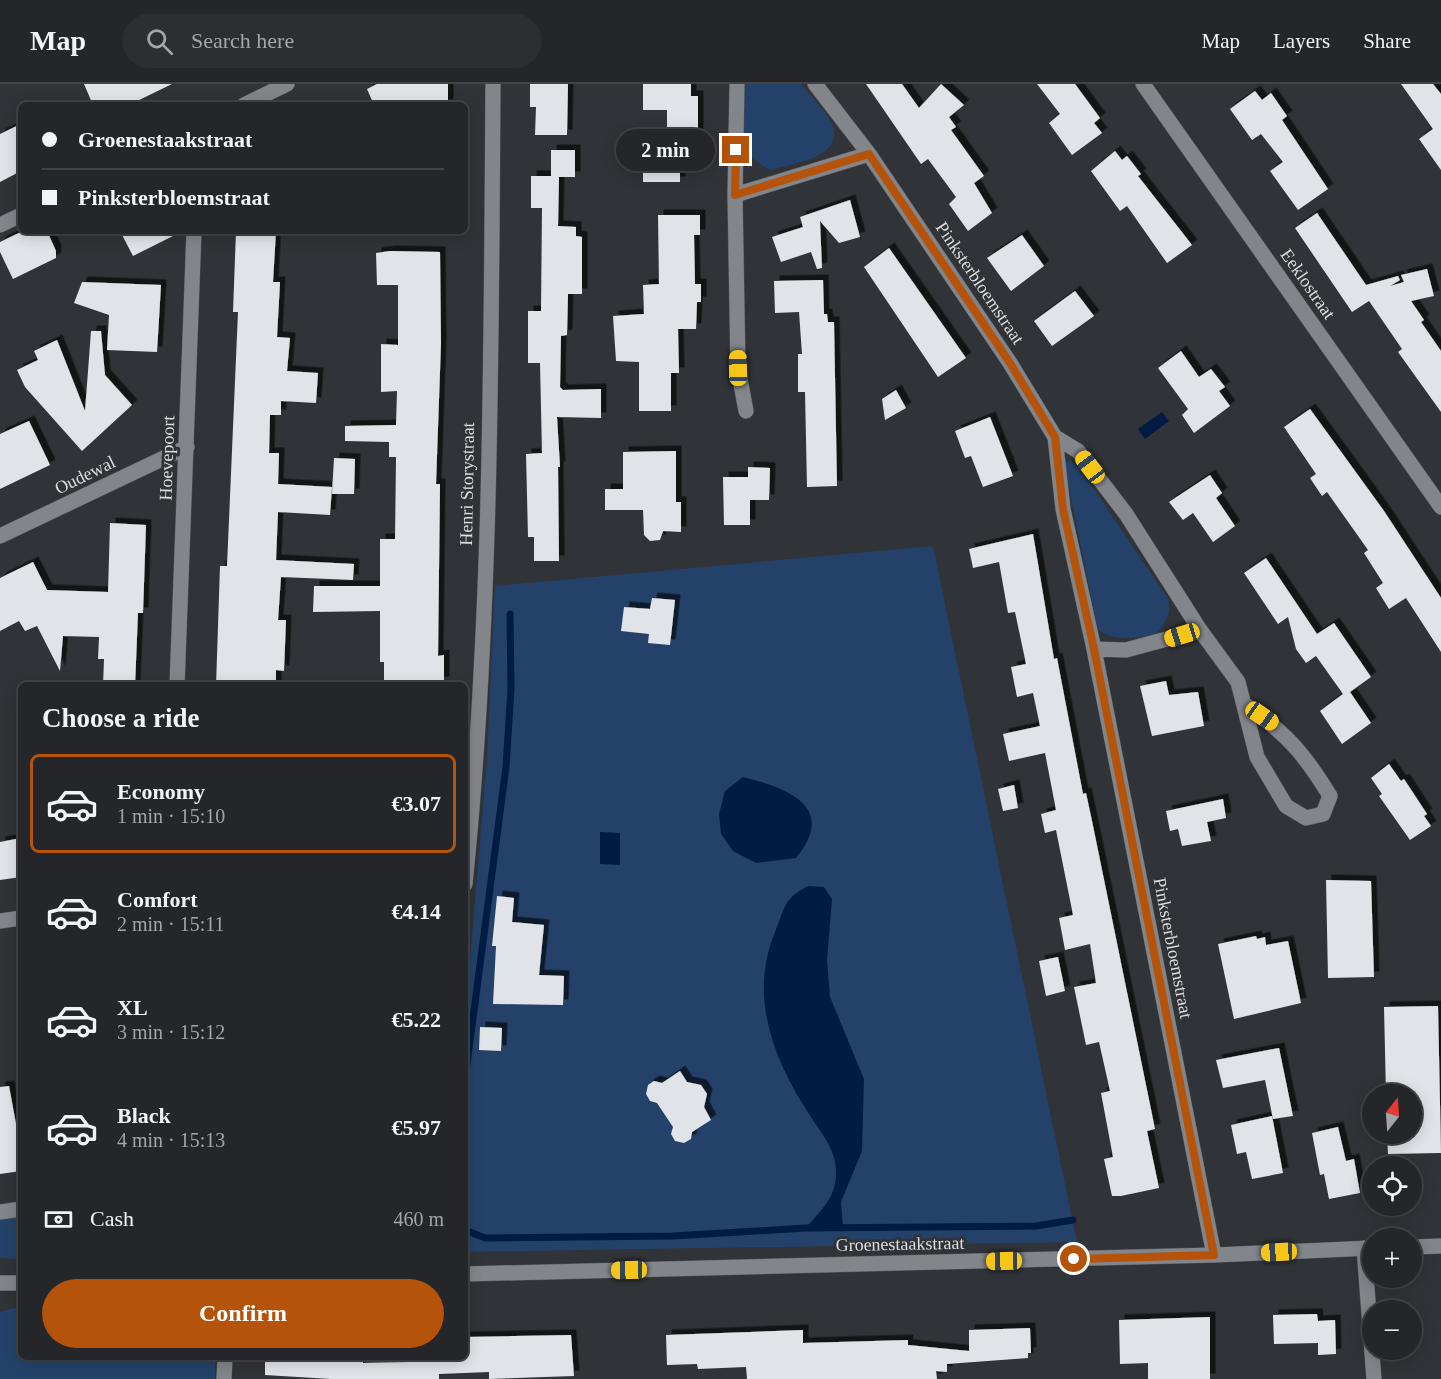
<!DOCTYPE html>
<meta charset="utf-8">
<style>
body{margin:0;font-family:Georgia,serif;background:#2c2e31;color:#f1f3f6;height:100vh;display:flex;flex-direction:column;font-size:22px;white-space:nowrap}
*{box-sizing:border-box;margin:0}
p{font-size:20px;color:#a3a5a8}
.icon{flex:none;width:33px;height:33px;fill:none;stroke:currentColor;stroke-width:2;stroke-linecap:round;stroke-linejoin:round}
.map{position:relative;flex:1;overflow:hidden}
.side{position:absolute;left:18px;top:598px;width:450px;height:678px;display:flex;flex-direction:column;background:#242629;border-radius:9px;box-shadow:0 3px 15px #0003,0 0 0 2px #414346}
.side>*{flex:none}
.banner{position:absolute;left:18px;top:18px;width:450px;height:132px;border-radius:9px;box-shadow:0 3px 15px #0003,0 0 0 2px #414346;display:grid;align-content:center;height:132px;padding:0 24px;background:#242629}
.needle{width:39px;rotate:17deg}
.buttons{position:absolute;left:1362px;top:1000px;display:grid;gap:12px}
.buttons a{display:grid;place-items:center;width:60px;height:60px;border-radius:50%;background:#242629;box-shadow:0 3px 15px #0003,0 0 0 2px #414346;font-size:30px}
.end{position:absolute;width:27px;height:27px;margin:-14px;border:8px solid #b45309;background:#fff;box-shadow:0 0 0 3px #fff}
.from{border-radius:50%}
.bubble{position:absolute;height:42px;border-radius:21px;background:#242629;box-shadow:0 3px 15px #0003,0 0 0 2px #414346;font-size:20px;font-weight:600;line-height:42px;text-align:center}
.car{position:absolute;width:18px;height:36px;margin:-18px -9px;border-radius:8px;box-shadow:0 0 4px 2px #0007;background:linear-gradient(#f5c518 24%,#345 0 40%,#f5c518 0 76%,#345 0 86%,#f5c518 0)}
.banner b{display:flex;align-items:center;gap:21px;height:57px;font-size:22px}
.banner b+b{border-top:2px solid #414346}
.banner i{width:15px;height:15px;background:#f1f3f6}
ul{padding:0;list-style:none}
li{display:flex;align-items:center;gap:18px;height:99px;margin:0 12px 9px;padding:0 12px;border:3px solid transparent;border-radius:9px}
li div{flex:1}
li b{display:block;font-size:22px}
li em{font-style:normal;font-weight:600}
li.on{border-color:#b45309}
li>.icon{width:54px;height:54px;stroke-width:1.5}
h2{padding:0 24px;font-size:27px;line-height:72px}
.pay{display:flex;align-items:center;gap:15px;height:66px;padding:0 24px;font-size:22px}
.pay p{margin-inline-start:auto}
.action{display:flex;gap:12px;margin-top:auto;padding:12px 24px}
.action a{flex:1;height:69px;border-radius:36px;background:#b45309;color:#fff;font-size:24px;font-weight:600;line-height:69px;text-align:center}
header{display:flex;align-items:center;gap:36px;box-sizing:border-box;height:84px;padding:0 30px;background:#242629;border-bottom:2px solid #414346}
header strong{font-size:28px}
nav{display:flex;gap:33px;margin-inline-start:auto;font-size:21px}
.search{width:420px;height:54px;background:#2c2e31;display:flex;align-items:center;gap:15px;box-sizing:border-box;padding:0 21px;border-radius:33px;color:#a3a5a8;font-size:22px}
.map>svg:first-child{display:block}
.green{fill:#244269}
.water{fill:#001c44}
.lines{fill:none;stroke-linecap:round;stroke-linejoin:round}
.stream{stroke:#001c44;stroke-width:7}
.building{fill:#e0e4e9;filter:url(#shadow)}
.minor-casing{stroke:#4f5254;stroke-width:16}
.tertiary-casing{stroke:#4f5254;stroke-width:16}
.minor{stroke:#82858a;stroke-width:15}
.tertiary{stroke:#82858a;stroke-width:15}
.route{stroke:#b45309;stroke-width:8}
.labels{text-anchor:middle;dominant-baseline:central;stroke-width:6;stroke-linejoin:round;paint-order:stroke}
.street-label{font-size:18px;fill:#dcdee0;stroke:#303337}
</style>
<header>
<strong>Map</strong>
<div class="search"><svg class="icon" aria-label="search" viewBox="0 0 24 24"><circle cx="10" cy="10" r="6"/><path d="M15 15l6 6"/></svg>Search here</div>
<nav><a>Map</a><a>Layers</a><a>Share</a></nav>
</header>
<div class="map">
<svg width="1441" height="1295" viewBox="0 0 1441 1295">
<defs>
<filter id="shadow"><feDropShadow dx="5.5" dy="-5.5" stdDeviation="0" flood-color="#0009"/></filter>
</defs>
<rect width="100%" height="100%" fill="#303337"/>
<path class="green" d="M745,0h56c9,12 27,28 32,42 10,32 -41,38 -62,44 -38,-16 -27,-50 -26,-86z
M1071,377l6,3 90,133c6,16 -1,25 -12,38 -21,3 -38,7 -57,-5l-33,-162 1,-6z
M933,462l144,696 -612,10v-234l22,-259 8,-173z
M21,1131v44l-21,-1v-40z
M14,1224l7,1v49h194v21h-215v-67z"/>
<path class="water" d="M1162,328l7,9 -24,18 -7,-10z
M743,693c45,11 95,30 53,81l-40,5 -23,-12 -12,-17 -2,-20 6,-23z
M600,748l20,1v32l-20,-1z
M808,802l16,1 8,12 -5,61 3,37 34,82 -2,72 -21,51 2,26h-37c14,-17 30,-30 30,-54 1,-23 -14,-40 -25,-57 -37,-56 -63,-120 -36,-185 10,-24 8,-33 33,-46z"/>
<g class="lines">
<path class="stream" d="M465,995l41,-312 5,-78 -1,-75
M465,1146l20,8 188,-2 133,-8 230,-2 37,-6"/>
</g>
<path class="building" d="M84,0h88l-43,21h-36z
M377,0h71v21h-74l-7,-16z
M530,0h38l-1,51h-32l1,-28h-6z
M643,0h48v12h7v66h-18v20h-37v-20l-10,1 -1,-20h35v-33h-24z
M866,0h36l17,24 22,-24 23,21 -15,12 7,10 -5,3 33,46 -10,7 18,30 -24,18 -19,-27 7,-7 -28,-38 -7,5z
M1037,0h38l25,34 -6,5 8,10 -30,22 -23,-32 11,-9z
M1401,0h32l8,10v76l-22,-31 14,-10z
M1255,7l7,9 9,-7 16,23 -5,4 46,69 -30,21 -28,-39 13,-9 -22,-28 -9,6 -22,-31z
M21,40v47l-21,11v-48z
M551,66h24v27h-16l-1,49 18,1v9l6,1v57h-14l-1,41 -6,1 -1,51 3,3 38,-1v29l-44,-1 3,50h-2l1,94h-25v-24h-6l-2,-83 16,-1 -2,-90h-12v-52h13l1,-103h-11v-32h20z
M1115,67l7,9 5,-4 14,18 -3,2 54,69 -25,18 -40,-57 -7,5 -29,-40z
M850,116l10,37 -21,6 -19,-22 2,47 -5,1 -6,-17 -30,10 -9,-25 31,-10 -3,-10z
M1317,129l49,72 32,-9 2,4 -10,6 14,-4 -3,-7 26,-6 7,27 -23,5 13,19 -3,2 20,29v61l-43,-60 4,-3 -33,-48 -17,11 -57,-84z
M658,131h42v20h-6l1,49h6v18h-4l-1,27h-18l1,44h-8v38h-32v-49l-23,-1 -3,-45 31,-2 -1,-29 16,-1z
M23,147h24l9,20v7l-43,21 -13,-27v-10z
M120,147h63l-50,25z
M236,147h40l-3,51h7l-3,55 13,1 -3,33 31,2 -2,30 -35,-2v14h-11l-1,38h10l-1,31 54,3 -2,28 -52,-3 -2,48 78,4 -1,16 -72,-3 -3,43h8l-2,51 -8,-1v16h-60l4,-120h7l11,-254h-5z
M1022,151l22,31 -33,25 -24,-33z
M889,164l77,110 -28,19 -74,-110z
M390,167l50,1 1,91 -5,141h4l-2,172 6,-1v27h-33v4h-27v-24h-4v-51l-67,1 1,-26h66v-47h15l1,-82h-7v-15l-44,-1v-15l51,-1 1,-34 -16,1v-48l17,1v-60h-21l-1,-32z
M823,196l1,34h3l1,8h6l3,164 -30,1 -2,-95h-7v-38h4l-3,-42 -24,1 -1,-32z
M82,198l79,3 -4,67 -50,-2 2,-35 -35,-12z
M1075,207l19,25 -42,30 -18,-25z
M91,247h10l4,44 27,30 -50,46 -57,-64 -8,-17 21,-10 -4,-9 23,-11 28,71z
M1181,267l18,26 12,-8 14,18 -6,4 11,15 -36,27 -12,-18 6,-6 -30,-41z
M896,306l10,18 -21,12 -3,-21z
M1310,325l74,102 57,87v54l-35,-54 -17,11 -13,-21 7,-5 -19,-30 4,-3 -41,-58 -5,4 -12,-18 6,-4 -32,-47z
M990,333l23,59 -30,11 -12,-31 -6,2 -10,-27z
M29,337l21,44 -50,24v-55z
M676,367v51h5v30l-18,-1 -3,9 -10,1 -6,-6 -1,-25h-38v-21h18v-37z
M334,374l21,1 -1,35h-22z
M748,383l22,1 -1,32h-19v25h-26l-1,-48h25z
M1210,391l12,18 -6,5 19,28 -22,16 -20,-29 -10,7 -14,-18z
M110,439l36,2 -3,88h-5l-3,73h-32l1,-27h-6l1,-22 -36,-1 -3,35 -23,-45 -12,5 -6,-10 -19,10v-53l33,-16 14,28 61,2z
M1033,450l21,125 3,-1 26,136 3,-1 6,28 63,308 -8,2 12,57 -38,8h-9l-8,-37 9,-2 -12,-64 9,-2 -11,-49 -13,3 -12,-58 22,-4 -6,-39 -25,6 -6,-32 14,-3 -17,-85 -11,3 -4,-19 15,-4 -11,-57 -36,8 -6,-27 37,-8 -7,-33 -16,4 -6,-30 15,-3 -11,-52 -7,1 -9,-51 -26,6 -4,-19z
M1266,474l51,76 17,-11 37,54 -21,15 21,31 -29,21 -22,-33 23,-17 -27,-38 -10,7 -10,-14 -8,-32 -10,7 -34,-51z
M652,514l23,2 -5,45 -22,-2 1,-9 -28,-3 3,-24 26,2z
M1166,597l3,14 29,-3 6,34 -52,10 -12,-50z
M1389,680l12,17 3,-2 23,35 -3,2 7,10 -21,14 -31,-44 3,-2 -11,-16z
M1014,701l4,23 -15,3 -5,-22z
M1223,715l3,19 -19,4 4,19 -29,5 -4,-17 -8,2 -4,-20z
M21,754v39l-21,3v-38z
M1326,796l45,1 3,96 -46,1z
M497,812l17,2 -2,24 32,3 -5,50 25,1 -1,29 -70,-1 3,-58h-4z
M1256,852l1,3 8,-2 1,8 22,-4 13,62 -67,16 -16,-75z
M1058,873l7,34 -19,5 -7,-35z
M1438,922l3,147 -53,1 -1,-20h25v-39h-26l-2,-88z
M480,943l22,1 -1,23 -22,-1z
M1279,964l14,68 -20,3 -8,-39 -42,8 -7,-28z
M680,987l7,11 14,3 6,9 -3,13 7,13 -19,12 -1,7 -7,4 -9,-2 -4,-7 2,-7 -16,-24 -7,-2 -4,-7 2,-9 6,-4 8,2z
M9,1002l7,38h5v47l-21,3v-87z
M1272,1032l11,57 -31,6 -6,-27 -9,2 -6,-29z
M1338,1043l8,34 8,-2 6,34 -31,6 -5,-25 -4,1 -8,-42z
M1317,1230l1,7 17,-1 1,34 -18,1v-12l-44,1 -1,-29z
M1210,1233v62h-62v-16l-28,1 -1,-44z
M1030,1244l1,25h-3v5l-81,6v8l-11,-1 1,8h-190l-1,-12 -48,2 -1,-5 -30,1 -1,-30 137,-5v13l105,-3v5l61,6v-21z
M571,1251l3,41 -85,3v-7l-50,2v5h-108l-66,-4v-17h98v5l48,-1v-4h54v-21z"/>
<g class="lines">
<g class="minor-casing">
<path id="minor" d="M737,0l-2,111 134,-41 141,209 45,74 8,72 31,140 120,606
M815,0l54,70
M1143,0l298,423
M244,21l43,-21
M735,111l3,173 8,43
M0,141l21,-10
M1055,353l23,14 48,63 74,116
M0,452l187,-89
M1094,565l32,1 74,-20 38,52 19,75 29,49 20,12 17,-4 7,-18c-26,-43 -44,-63 -86,-92
M177,602l17,-455
M465,800c27,-265 26,-533 28,-800
M0,837l21,-3
M0,1128l21,-3
M1364,1164l10,131
M224,1295l1,-21"/>
</g>
<g class="tertiary-casing">
<path id="tertiary" d="M1412,1163l29,-1
M465,1190l749,-19 158,-7
M0,1199h21"/>
</g>
<use href="#minor" class="minor"/>
<use href="#tertiary" class="tertiary"/>
</g>
<g class="lines">
<path class="route" d="M736,66l-1,45 134,-41 141,209 45,74 8,72 31,140 120,606 -140,4"/>
</g>
<g class="labels">
<g class="street-label">
<text transform="translate(980 199) rotate(56)">Pinksterbloemstraat</text>
<text transform="translate(1308 200) rotate(55)">Eeklostraat</text>
<text transform="translate(167 374) rotate(-88)">Hoevepoort</text>
<text transform="translate(85 391) rotate(-26)">Oudewal</text>
<text transform="translate(467 400) rotate(-89)">Henri Storystraat</text>
<text transform="translate(1173 864) rotate(79)">Pinksterbloemstraat</text>
<text transform="translate(900 1160) rotate(-1)">Groenestaakstraat</text>
</g>
</g>
</svg>
<div class="buttons">
<a><svg class="needle" viewBox="-14 -14 28 28"><path d="M0-13l5 13h-10z" fill="#e53935"/><path d="M0 13l5-13h-10z" fill="#a3a5a8"/></svg></a>
<a><svg class="icon" aria-label="locate" viewBox="0 0 24 24"><circle cx="12" cy="12" r="6"/><path d="M12 2v4M12 18v4M2 12h4M18 12h4"/></svg></a>
<a>+</a>
<a>−</a>
</div>
<i class="end from" style="left:1074px;top:1175px"></i>
<i class="end" style="left:736px;top:66px"></i>
<div class="bubble" style="left:616px;top:45px;width:99px">2 min</div>
<i class="car" style="left:738px;top:284px;rotate:359deg"></i>
<i class="car" style="left:1090px;top:383px;rotate:323deg"></i>
<i class="car" style="left:1182px;top:551px;rotate:253deg"></i>
<i class="car" style="left:1262px;top:632px;rotate:125deg"></i>
<i class="car" style="left:1279px;top:1168px;rotate:267deg"></i>
<i class="car" style="left:1004px;top:1177px;rotate:269deg"></i>
<i class="car" style="left:629px;top:1186px;rotate:269deg"></i>
<div class="banner">
<b><i class="from"></i>Groenestaakstraat</b>
<b><i></i>Pinksterbloemstraat</b>
</div>
<section class="side">
<h2>Choose a ride</h2>
<ul>
<li class="on"><svg class="icon" aria-label="car" viewBox="0 0 24 24"><path d="M5 17H2v-5l4-1 3-4h7l3 4 3 1v5h-3M9 17h6M6 11h13"/><circle cx="7" cy="17" r="2"/><circle cx="17" cy="17" r="2"/></svg><div><b>Economy</b><p>1 min · 15:10</p></div><em>€3.07</em></li>
<li><svg class="icon" aria-label="car" viewBox="0 0 24 24"><path d="M5 17H2v-5l4-1 3-4h7l3 4 3 1v5h-3M9 17h6M6 11h13"/><circle cx="7" cy="17" r="2"/><circle cx="17" cy="17" r="2"/></svg><div><b>Comfort</b><p>2 min · 15:11</p></div><em>€4.14</em></li>
<li><svg class="icon" aria-label="car" viewBox="0 0 24 24"><path d="M5 17H2v-5l4-1 3-4h7l3 4 3 1v5h-3M9 17h6M6 11h13"/><circle cx="7" cy="17" r="2"/><circle cx="17" cy="17" r="2"/></svg><div><b>XL</b><p>3 min · 15:12</p></div><em>€5.22</em></li>
<li><svg class="icon" aria-label="car" viewBox="0 0 24 24"><path d="M5 17H2v-5l4-1 3-4h7l3 4 3 1v5h-3M9 17h6M6 11h13"/><circle cx="7" cy="17" r="2"/><circle cx="17" cy="17" r="2"/></svg><div><b>Black</b><p>4 min · 15:13</p></div><em>€5.97</em></li>
</ul>
<div class="pay"><svg class="icon" aria-label="cash" viewBox="0 0 24 24"><path d="M3 7h18v10H3z"/><circle cx="12" cy="12" r="2"/></svg>Cash<p>460 m</p></div>
<div class="action"><a>Confirm</a></div>
</section>
</div>
